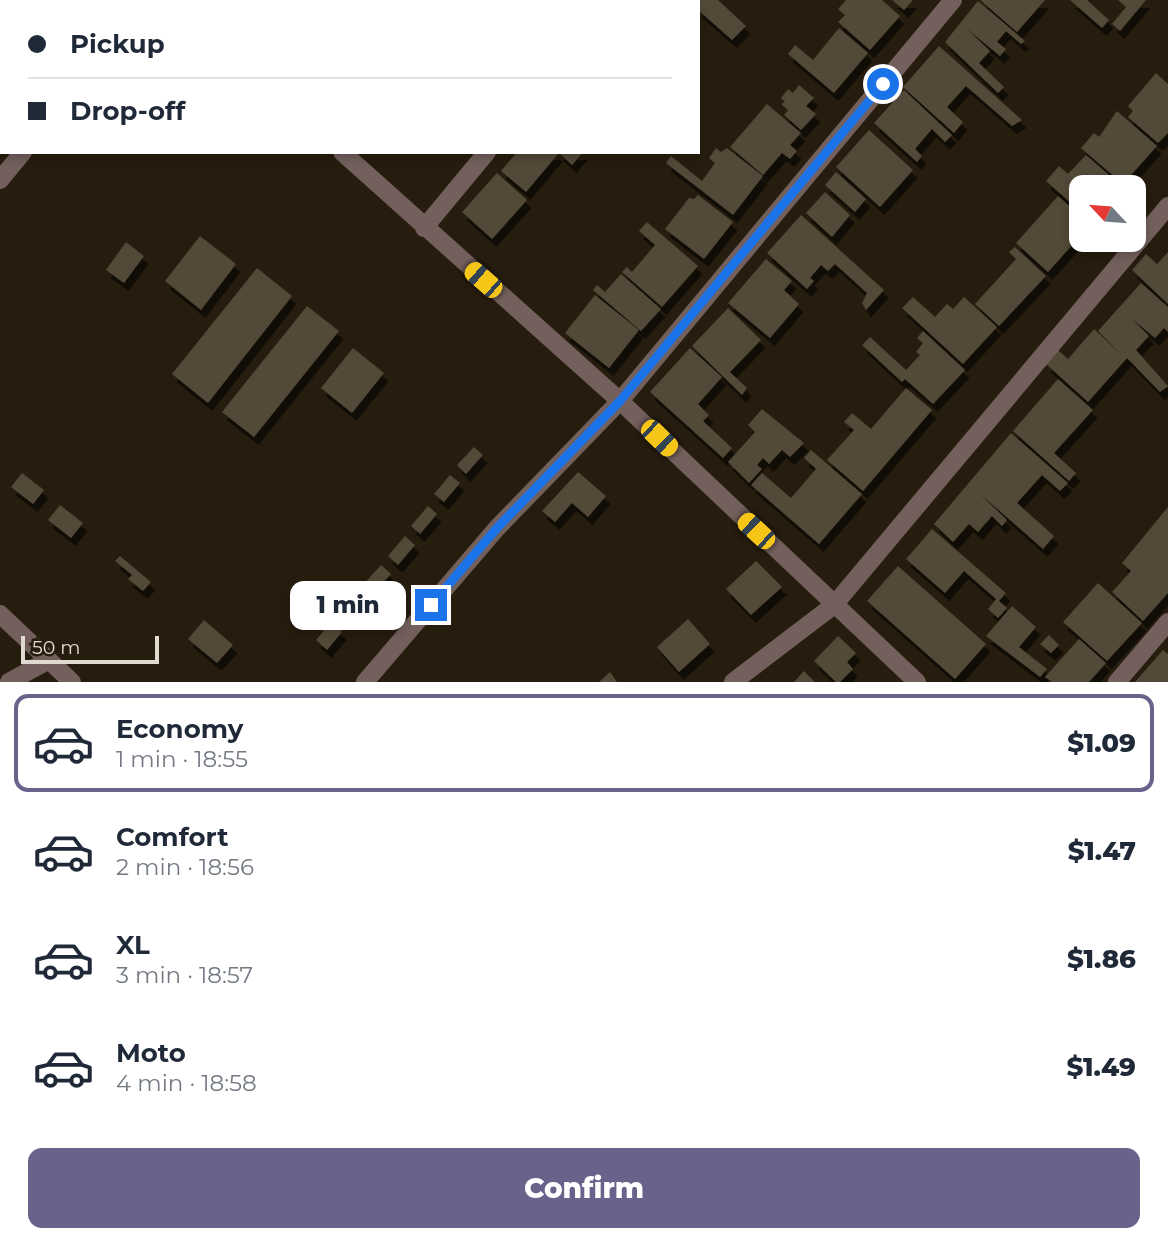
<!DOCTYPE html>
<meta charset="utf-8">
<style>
body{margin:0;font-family:Montserrat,sans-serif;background:#f6f6f7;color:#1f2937;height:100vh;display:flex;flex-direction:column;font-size:26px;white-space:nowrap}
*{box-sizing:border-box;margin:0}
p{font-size:23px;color:#747a83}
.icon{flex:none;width:38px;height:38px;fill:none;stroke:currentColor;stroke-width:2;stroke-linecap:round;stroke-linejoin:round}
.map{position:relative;height:682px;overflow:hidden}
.panel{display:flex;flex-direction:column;background:#fff;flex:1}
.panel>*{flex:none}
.guide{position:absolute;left:0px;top:0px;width:700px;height:154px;box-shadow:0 4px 10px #0003;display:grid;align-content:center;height:154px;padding:0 28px;background:#fff}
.needle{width:46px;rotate:296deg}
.fabs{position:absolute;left:1069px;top:175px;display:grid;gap:14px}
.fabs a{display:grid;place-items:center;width:77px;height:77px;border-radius:14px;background:#fff;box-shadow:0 4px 10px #0003;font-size:35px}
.scale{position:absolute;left:21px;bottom:18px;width:138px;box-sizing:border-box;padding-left:7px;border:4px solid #e0dad0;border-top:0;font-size:19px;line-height:24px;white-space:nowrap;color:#e0dad0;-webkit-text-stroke:5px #271d0e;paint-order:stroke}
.end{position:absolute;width:32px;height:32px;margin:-16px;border:9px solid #1a73e8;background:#fff;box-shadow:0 0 0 4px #fff}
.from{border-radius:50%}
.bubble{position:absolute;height:49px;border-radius:14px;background:#fff;box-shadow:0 4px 10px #0003;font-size:23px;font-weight:800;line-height:49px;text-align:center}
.car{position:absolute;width:21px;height:42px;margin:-21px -10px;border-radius:9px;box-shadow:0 0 5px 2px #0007;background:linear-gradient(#f5c518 24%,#345 0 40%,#f5c518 0 76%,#345 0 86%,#f5c518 0)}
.guide b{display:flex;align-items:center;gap:24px;height:66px;font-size:26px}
.guide b+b{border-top:2px solid #e0e1e3}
.guide i{width:18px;height:18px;background:#1f2937}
ul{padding:12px 0 0;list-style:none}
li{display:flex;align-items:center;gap:21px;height:98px;margin:0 14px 10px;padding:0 14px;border:4px solid transparent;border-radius:14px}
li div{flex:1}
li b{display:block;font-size:26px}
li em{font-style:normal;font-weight:800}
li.current{border-color:#69628b}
li>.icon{width:63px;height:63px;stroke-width:1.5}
.cta{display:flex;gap:14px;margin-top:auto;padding:14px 28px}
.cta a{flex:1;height:80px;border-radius:14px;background:#69628b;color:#fff;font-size:28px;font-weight:800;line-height:80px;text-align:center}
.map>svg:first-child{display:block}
.building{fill:#524837;filter:url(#shadow)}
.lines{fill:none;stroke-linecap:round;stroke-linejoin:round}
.minor{stroke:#73605d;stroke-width:18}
.route{stroke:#1a73e8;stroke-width:9}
</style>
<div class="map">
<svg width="1168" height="682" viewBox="0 0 1168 682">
<defs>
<filter id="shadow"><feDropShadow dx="4.5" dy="8" stdDeviation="0" flood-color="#0009"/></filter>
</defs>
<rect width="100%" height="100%" fill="#271d0e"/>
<path class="building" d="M698,0h20l28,26 -14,14 -34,-30z
M846,0h36l18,16 -30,34 -32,-28 7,-7 -7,-6z
M892,0h21l-9,10z
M980,0h65l-28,32z
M1070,0h17l22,20 -7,8z
M1118,0h28l-26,31 -8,-7 14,-17z
M978,1l47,40 -4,3 -15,-13 -9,11 9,7 -6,7 -34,-28 24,23 -11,12 25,24 -6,6 -53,-51z
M839,28l29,25 -34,40 -46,-39 7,-9 18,15z
M939,46l83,74 -10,6 -46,-40 -19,21 16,15 -9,11 -51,-46z
M1156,73l12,11v49l-10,10 -30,-26 5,-6 -5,-5z
M799,85l15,13 -8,8 10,8 -15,16 -17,-15 4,-5 -7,-6 4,-2 -4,-4 7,-9 5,4z
M904,90l48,45 -7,7 -13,-13 -17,20 7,7 -5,6 -43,-39z
M767,104l34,29 -11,12 7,6 -7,8 -8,-6 -19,22 -33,-28z
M1117,111l40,35 -34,38 -42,-36 13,-15 5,4z
M869,130l44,40 -33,37 -44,-40z
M716,148l5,4 6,-4 36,28 -30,39 -67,-52 5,-7 31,25 13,-18 -6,-5z
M517,152h38l3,2 -32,38 -25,-21z
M558,152h25l-11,13z
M1086,155l37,32h-41v26l-36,-32 13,-15 9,8z
M836,172l30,27 -11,13 -30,-27z
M497,173l30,27 -35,39 -30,-27z
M825,192l25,23 -18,22 -26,-24z
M698,195l35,27 -29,37 -39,-30 24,-31 5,1z
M1058,196l24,21v17l-34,38 -32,-29z
M801,215l83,75 -18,20 -4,-7 5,-10 -32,-29 -7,7 -7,-6 -11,13 4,3 -7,8 -40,-36z
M647,222l51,44 -36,41 -40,-35 5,-5 5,5 23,-27 -16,-14z
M200,236l36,28 -35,46 -36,-29z
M126,242l18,14 -20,27 -18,-13z
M1015,247l31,29 -47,50 -24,-22 41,-45 -7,-7z
M1168,252v52l-36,-34 14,-16 11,10z
M766,259l26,22 -8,9 15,14 -29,34 -42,-35z
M257,268l35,28 -84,107 -36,-29z
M621,274l40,35 -20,22 -48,-41 4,-5 8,7z
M1141,283l27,24v25l-4,-4 -9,10 -24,-20 18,18 -13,14 32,36 -8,6 -33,-34 -39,44 -42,-38 12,-14 10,9 26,-30 28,26 -24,-24z
M595,295l44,35 -30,38 -44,-35z
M913,297l22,20 12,-13 6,5 11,-12 33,30 -34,37 -61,-56z
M307,306l32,25 -85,106 -32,-25z
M728,308l33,32 -31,32 17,16 -5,7 -50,-49z
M923,331l42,39 -32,34 -28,-25 -3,3 -40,-37 8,-8 36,33 14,-15 -4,-3 7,-9 -6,-5z
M353,348l31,25 -32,40 -31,-25z
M690,348l32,29 -24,27 11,11 -6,6 29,27 -9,10 -73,-66z
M1058,379l35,31 -39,43 22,20 -7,8 -56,-50z
M906,388l26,22 -69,81 -36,-31 27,-30 -10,-8 8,-9 19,16z
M762,409l42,34 -14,14 -8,-7 -13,14 -6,-6 -6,7 5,4 -13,14 -21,-21 27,-30 -7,-7z
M1011,433l57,50 -8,8 -18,-16 -25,28 37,33 -11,13 -65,-57 29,28 -5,6 -10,-10 -14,16 -9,-8 -16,18 -19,-18z
M474,447l9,8 -17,19 -9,-9z
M811,450l51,44 -43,50 -68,-59 11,-12 29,25 25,-29 -12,-11z
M578,472l28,24 -18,21 -16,-14 -17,19 -13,-11z
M22,473l22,17 -11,14 -22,-17z
M450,475l10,8 -16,19 -10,-8z
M60,505l23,18 -12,15 -23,-18z
M428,506l9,8 -17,20 -9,-8z
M1168,507v86l-25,28 -31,-29 19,-21 -9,-8z
M932,529l74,64 -7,8 8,7 -9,10 -10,-9 8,-10 -32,-28 -19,22 -39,-34z
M405,536l10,9 -17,20 -10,-9z
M120,556l31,26 -8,9 -15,-12 4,-4 -17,-14z
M756,561l26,26 -31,28 -25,-26z
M381,565l10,9 -19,21 -10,-9z
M898,566l88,78 -31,35 -88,-78z
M1098,583l44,40 -35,38 -44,-39z
M355,594l11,10 -16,18 -11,-10z
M1012,606l24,21 -17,20 28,22 -7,8 -54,-41z
M688,619l22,25 -31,28 -22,-25z
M204,620l29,25 -16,18 -29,-24z
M331,622l11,10 -15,18 -11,-10z
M1049,635l10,10 -8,8 -11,-9z
M838,636l18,17 -9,9 6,7 -13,13h-4l-22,-21z
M1079,639l27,24 -17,19h-37l-7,-5z
M1163,650l5,4v28h-33z
M804,671l11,11h-21z
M610,672l7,10h-18z"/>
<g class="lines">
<path class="minor" d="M175,0l2,2
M73,2l2,-2
M89,2l1,-2
M612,2l2,-2
M0,26h2
M342,152l278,249 297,281
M0,180l23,-28
M424,228l63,-76
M0,614l72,68
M9,682l40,-22
M365,682l132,-154 123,-127 333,-401
M733,682l101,-77 334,-399
M1117,682l51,-60"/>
</g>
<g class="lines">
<path class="route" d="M431,605l66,-77 123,-127 263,-317"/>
</g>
</svg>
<div class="fabs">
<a><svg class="needle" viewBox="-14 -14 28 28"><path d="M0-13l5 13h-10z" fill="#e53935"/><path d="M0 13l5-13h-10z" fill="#747a83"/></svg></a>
</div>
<div class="scale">50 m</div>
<i class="end from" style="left:883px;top:84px"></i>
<i class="end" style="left:431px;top:605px"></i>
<div class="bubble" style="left:290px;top:581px;width:116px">1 min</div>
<i class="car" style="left:483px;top:280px;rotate:311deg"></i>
<i class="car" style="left:659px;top:438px;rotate:134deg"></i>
<i class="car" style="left:756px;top:531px;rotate:313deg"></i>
<div class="guide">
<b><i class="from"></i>Pickup</b>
<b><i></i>Drop-off</b>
</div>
</div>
<section class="panel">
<ul>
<li class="current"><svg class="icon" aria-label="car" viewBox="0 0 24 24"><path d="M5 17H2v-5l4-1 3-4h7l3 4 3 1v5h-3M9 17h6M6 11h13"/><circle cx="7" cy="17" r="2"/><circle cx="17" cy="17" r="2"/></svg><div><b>Economy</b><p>1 min · 18:55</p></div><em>$1.09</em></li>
<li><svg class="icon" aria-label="car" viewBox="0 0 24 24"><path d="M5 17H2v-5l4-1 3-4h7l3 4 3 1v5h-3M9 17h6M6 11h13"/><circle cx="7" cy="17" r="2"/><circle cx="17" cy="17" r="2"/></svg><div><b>Comfort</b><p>2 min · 18:56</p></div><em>$1.47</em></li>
<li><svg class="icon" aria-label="car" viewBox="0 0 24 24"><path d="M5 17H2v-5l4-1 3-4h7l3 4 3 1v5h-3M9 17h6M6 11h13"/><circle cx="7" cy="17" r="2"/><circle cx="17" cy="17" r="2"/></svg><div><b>XL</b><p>3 min · 18:57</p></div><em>$1.86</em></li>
<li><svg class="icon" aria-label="car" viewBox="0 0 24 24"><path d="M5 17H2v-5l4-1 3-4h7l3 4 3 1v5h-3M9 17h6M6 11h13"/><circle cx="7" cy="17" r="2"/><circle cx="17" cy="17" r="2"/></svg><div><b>Moto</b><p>4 min · 18:58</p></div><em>$1.49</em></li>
</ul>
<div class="cta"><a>Confirm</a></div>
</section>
